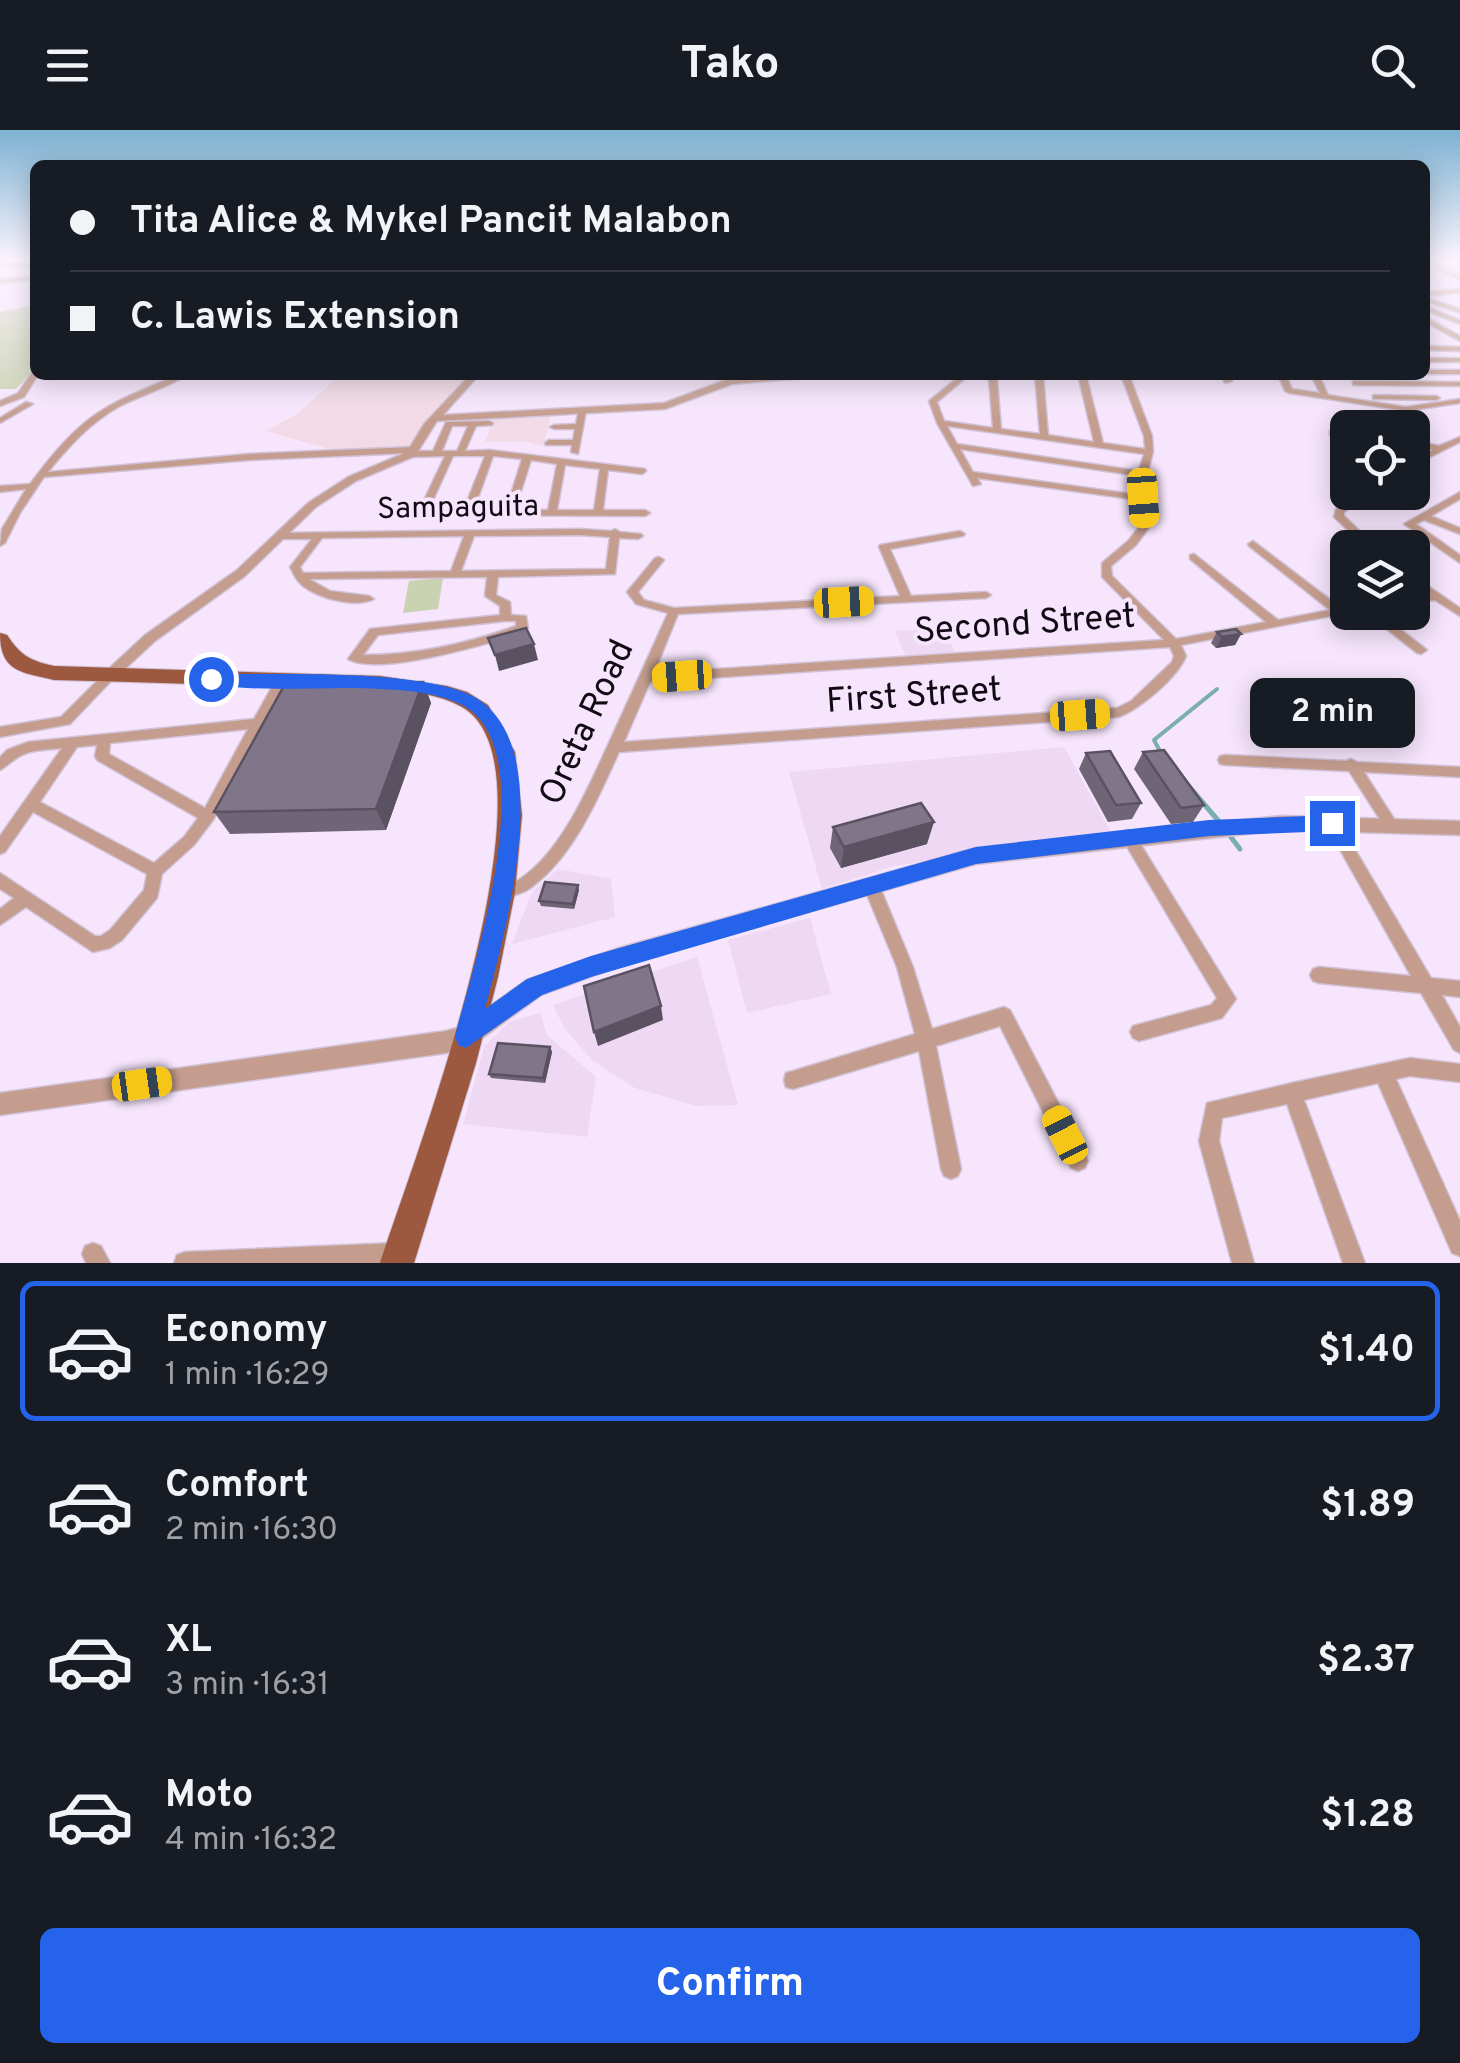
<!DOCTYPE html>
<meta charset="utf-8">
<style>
body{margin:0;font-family:Overpass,sans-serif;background:#242831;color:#f1f3f6;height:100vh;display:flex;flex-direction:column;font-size:38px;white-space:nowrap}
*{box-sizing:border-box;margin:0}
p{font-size:32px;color:#9ea1a6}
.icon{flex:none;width:55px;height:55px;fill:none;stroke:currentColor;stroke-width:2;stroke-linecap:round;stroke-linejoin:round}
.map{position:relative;height:1133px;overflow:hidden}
.details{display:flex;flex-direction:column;background:#171b24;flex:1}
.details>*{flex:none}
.hud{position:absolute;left:30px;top:30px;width:1400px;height:220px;border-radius:15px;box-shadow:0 5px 25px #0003;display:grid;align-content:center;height:220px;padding:0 40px;background:#171b24}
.tools{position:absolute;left:1330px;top:280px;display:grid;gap:20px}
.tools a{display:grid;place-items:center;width:100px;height:100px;border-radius:15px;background:#171b24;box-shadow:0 5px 25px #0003;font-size:50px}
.end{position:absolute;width:45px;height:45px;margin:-22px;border:12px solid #2563eb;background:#fff;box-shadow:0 0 0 5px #fff}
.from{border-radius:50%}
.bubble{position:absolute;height:70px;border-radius:15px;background:#171b24;box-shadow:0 5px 25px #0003;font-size:32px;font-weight:700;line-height:70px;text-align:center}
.car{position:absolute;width:30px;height:60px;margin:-30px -15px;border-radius:12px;box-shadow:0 0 8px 2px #0007;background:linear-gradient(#f5c518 24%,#345 0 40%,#f5c518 0 76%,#345 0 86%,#f5c518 0)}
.hud b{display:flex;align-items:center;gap:35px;height:95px;font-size:38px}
.hud b+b{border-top:2px solid #363941}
.hud i{width:25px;height:25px;background:#f1f3f6}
ul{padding:18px 0 0;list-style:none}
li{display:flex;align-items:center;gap:30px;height:140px;margin:0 20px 15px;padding:0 20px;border:5px solid transparent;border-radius:15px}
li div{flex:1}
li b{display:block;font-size:38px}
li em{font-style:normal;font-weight:700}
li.active{border-color:#2563eb}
li>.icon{width:90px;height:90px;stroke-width:1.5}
.primary-button{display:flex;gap:20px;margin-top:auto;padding:20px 40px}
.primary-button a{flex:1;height:115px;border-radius:15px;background:#2563eb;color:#fff;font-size:40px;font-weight:700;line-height:115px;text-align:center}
header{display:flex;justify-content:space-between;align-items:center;height:130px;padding:0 40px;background:#171b24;font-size:45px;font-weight:700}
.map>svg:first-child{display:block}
.built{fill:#eed8f4}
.industrial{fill:#f2dae6}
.green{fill:#c9d2b1}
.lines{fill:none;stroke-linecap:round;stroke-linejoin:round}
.stream-far1{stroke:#7aaeaf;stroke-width:4}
.stream{stroke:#7aaeaf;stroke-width:5}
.minor-casing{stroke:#d1c2d7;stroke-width:3}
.tertiary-casing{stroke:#d1c2d7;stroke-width:3}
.primary-casing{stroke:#d1c2d7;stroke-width:2}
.minor{fill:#c49d8e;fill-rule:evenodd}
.tertiary{fill:#c49d8e;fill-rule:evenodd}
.primary{fill:#9d593f;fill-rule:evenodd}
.wall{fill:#6f6577}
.shaded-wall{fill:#5a5261}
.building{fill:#81758a;stroke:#5a5261;stroke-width:2.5}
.route{fill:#2563eb}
.labels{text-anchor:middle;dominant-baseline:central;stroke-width:8;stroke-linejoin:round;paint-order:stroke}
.far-street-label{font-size:30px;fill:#110b13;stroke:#f6e5fc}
.street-label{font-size:35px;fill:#110b13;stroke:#f6e5fc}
</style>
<header><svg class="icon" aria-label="menu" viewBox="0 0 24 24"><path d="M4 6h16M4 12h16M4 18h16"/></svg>Tako<svg class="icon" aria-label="search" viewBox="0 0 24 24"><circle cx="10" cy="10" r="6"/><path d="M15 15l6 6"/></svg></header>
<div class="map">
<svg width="1460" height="1133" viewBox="0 0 1460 1133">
<rect width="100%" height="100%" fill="#f6e5fc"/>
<path class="built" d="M944,498l11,24 -50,3 -10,-24z
M1064,617l47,85 -217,34 -72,23 -33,-117z
M558,739l53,10 4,38 -103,27 20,-52z
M810,788l21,76 -84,19 -19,-73z
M697,827l41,148 -41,1 -62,-18 -42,-27 -28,-32 -12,-24z
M540,883l7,22 49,42 -9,60 -124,-13 21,-77 25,-25z"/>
<path class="industrial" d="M340,245h130l-46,49 -14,23 -77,3 -67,-19 30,-16z
M552,283l-9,33 -20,-5 -38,1 10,-26z"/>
<path class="green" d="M35,175v63l-19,21h-16v-77z
M443,448l-5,31 -35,4 6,-32z"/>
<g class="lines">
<path class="stream-far1" d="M1161,623l-7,-13 63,-51"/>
<path class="stream" d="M1186,653l36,42
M1227,702l13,17"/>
<g class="minor-casing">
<path id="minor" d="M35,132v4l-35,2v-4z
M35,146v4l-35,3v-4z
M1425,167l35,12v4l-35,-12z
M1425,176l35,14v4l-35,-14z
M1425,187l35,19v5l-35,-19z
M1425,216l35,1v4l-35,-1z
M1425,228h35v4h-35z
M1425,240h35v4h-35z
M32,242h3v3h3l-14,22 -24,9v-5l18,-8z
M177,245h10c-21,13 -45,20 -67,31 -29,16 -51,40 -72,66l201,-18 165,-7 3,1v3h16l13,-29 43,-1 4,2 -1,2 -16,1 -11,25 25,-1 155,19 1,2 -4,3 -34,-4 -5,40h42l5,3 -5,3 -218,-1 -5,3 -5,-3 28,-59 -34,1 -3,-1v-3l-159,7 -205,17 -24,36 -15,30 -5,3 2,-17 24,-40 -26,3v-6l30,-2c21,-28 44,-57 74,-75 23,-14 49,-23 73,-34zM452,296h16l-11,25h-15zM453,326h32l-21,53h-35zM493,326l29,3 -16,51 -32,-1zM531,330l26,4 -9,46h-33zM565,335l35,4 -6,41h-37z
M961,245h8l-32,27 7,19 49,7 -4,-48 -7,-5h9l6,4 4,50 39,5 -5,-59h8l5,60 46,7 -16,-67h8l17,68 42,6 -1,-13 -23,-61h8l23,61 1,16 -6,22 3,52 -14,19 -25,21 1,10 64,63 90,-17 -76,-63v-4l4,-1 84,66 52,-10 -81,-64 -1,-2 5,-3 88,67 7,-1v5h4l-171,33 5,11c-8,21 -46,53 -67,61l-500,35c-21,46 -45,103 -86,134 -8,7 -19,9 -29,13l-6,-2 -2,-5 2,-5c7,-2 16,-4 22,-8 42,-28 68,-91 88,-134 20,-44 40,-87 60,-132l-32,-9 -9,-12 28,-34 4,-1 5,3 -26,32 6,8 30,8 226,-12 -21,-49 1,-2 80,-14 5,3 -2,2 -73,13 21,47 75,-4 5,3 -5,3 -308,16 -24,59 510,-33 -62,-63v-14l26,-22 12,-15 -1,-26 -162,-22 4,6 -8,2 -36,-63 -8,-22zM947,296l197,28 -5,17 -182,-27zM960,319l179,27v19l-166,-23zM1170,517l4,9 -2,6 -41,39 -14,7 -493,34 26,-60z
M1220,245h8l4,6 -7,2z
M1278,245h8l6,14 28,4 -9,-18h8l9,20 78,12 54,-8v4l-54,8 -117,-18 -4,-2z
M1353,251l107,1v4l-104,-1h-3z
M1373,265l63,1 4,2 -4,2 -60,-1h-3z
M26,272l7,2 -33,19v-5z
M579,279l7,2 -8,43 -7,-2 1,-7h-26l-1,-2 4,-3h24l2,-11h-21l-4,-2 4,-2 22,-1z
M1330,301h6l12,9v6l-18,-11z
M1460,307v5l-48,24v-6l21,-10 -21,-5v-5l27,6z
M1460,362v7l-29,17 29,12v6l-36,-14 -8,4 44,31v8l-56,-39z
M1354,369l5,3 -15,10v4l34,32h-11l-33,-31 2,-8z
M580,399l31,2 4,-2 5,3 21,2 2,2 -5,3 -19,-1 -4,36 -117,3 -2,18 14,7 1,13 15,1 2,12 -2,3c-33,12 -149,46 -178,28l22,-30 130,-14v-9l-15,-10 2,-19 -178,2 21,12 39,5 5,3c-18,9 -54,0 -71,-13 -8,-7 -8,-10 -13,-19l22,-28h-33l-5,-3 5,-3zM580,405l30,2 -4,32 -145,2 13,-35zM464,406l-13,35 -148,2 -3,-6 22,-29zM505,491h11v5c-50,18 -100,29 -153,29l15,-20z
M1412,445l48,33v8l-25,-16 -23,3v-6l15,-3 -15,-11z
M1365,482h13l49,38 -6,4 -4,-1z
M108,543l4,1 2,3 -2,3 -42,44 -70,13v-10l61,-10 43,-43z
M281,547l6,4 -74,139 -19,25 -32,29 -5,24 -35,42 -12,8 -17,4 -67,-45 -26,18v-16l14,-11 -14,-9v-16l95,63h6l9,-6 34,-40 3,-16 -114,-62 -28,40 -5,2v-18l62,-88c-14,2 -29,1 -42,8 -7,4 -13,10 -20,14v-13l7,-7 21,-8 226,-23 23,-41zM248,599l-43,79 -96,-54 1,-11zM97,615l-2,11 2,4 101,58 -14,19 -30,26 -114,-61 37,-55z
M1225,625l121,6 5,-2 6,3 103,5v10l-96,-5 34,53 -2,4 -5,2 -5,-2 -37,-58 -124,-6 -5,-1 -2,-4 2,-4z
M1332,687l5,2 94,159 29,3v16l-18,-2 18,32v26l-6,-3 -33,-57 -102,-10 -6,-2 -3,-6 3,-6 6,-2 92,9 -86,-153 2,-4z
M1128,700l5,2 103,167 -14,19 -83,23 -6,-3 -3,-6 3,-6 78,-21 6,-7 -94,-158 -2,-4 2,-4z
M871,748l6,2 2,5 34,82 19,62 72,-22 6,3 75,144 3,7 -3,7 -7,3 -7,-3 -71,-142 -64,20 25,123 -3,7 -7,3 -7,-3 -3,-7 -22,-118 -126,38 -7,-2 -2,-7 2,-7 7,-2 122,-37 -18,-67 -34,-82 2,-5z
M1410,928l50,6v18l-50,-6 -14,3 64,142v35l-8,-3 -74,-170 -74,17 61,163h-22l-56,-159 -65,14 -3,23 35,122h-22l-33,-122 8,-38 85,-20z
M93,1113l8,3 9,17h-24l-4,-9 3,-8z
M397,1113l8,3 3,8 -3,8 -4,1h-227l3,-8 8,-3z"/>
</g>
<g class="tertiary-casing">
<path id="tertiary" d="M1425,129l35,16v5l-35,-17z
M1460,159v4l-35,3v-4z
M470,245h9l-36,40 221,-12 67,-25 78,-3 -4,3 -73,6 -67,25 -228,12 -22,35 -59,25 -40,26 -71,69 -90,65 -42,39h-10l-2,-3 2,-3 42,-39 92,-65 71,-67 40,-26 59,-25 17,-28z
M1282,686l178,5v14l-178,-5 -306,34 -357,102 -78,29 -67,49 -28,9 -446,62v-22l446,-62 15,-4 66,-47 92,-32 357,-100z"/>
</g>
<g class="primary-casing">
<path id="primary" d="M0,503l7,2c13,20 23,26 47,31l326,10 67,10 20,6 21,13 27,47 7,63 -7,77 -17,85 -22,86 -62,200h-34c30,-93 187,-496 82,-556 -42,-24 -118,-18 -165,-20 -81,-2 -162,-5 -243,-7 -33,-8 -54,-8 -54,-47z"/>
</g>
<use href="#minor" class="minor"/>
<use href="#tertiary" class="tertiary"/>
<use href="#primary" class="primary"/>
</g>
<path class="wall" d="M1217,502l24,2 -6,11 -19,3 -5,-5z
M423,552l8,21 -45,127 -156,4 -16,-22z
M1143,622l61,53 -11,17 -22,2 -37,-55z
M1086,623l55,50 -9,16 -24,3 -29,-53z
M833,697l94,17 -86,24 -11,-20z
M579,760l-5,19 -33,-3 -2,-5z
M550,917l2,5 -7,31 -54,-5 -2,-4z"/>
<path class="shaded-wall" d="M1241,504l-6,11 -19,3 6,-11z
M534,514l4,16 -39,11 -4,-16z
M423,552l8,21 -45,127 -10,-21z
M934,692l-7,22 -86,24 3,-21z
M578,755l1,5 -5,19 -1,-5z
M661,876l2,14 -65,26 -4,-14z
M550,917l2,5 -7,31 -2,-5z"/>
<path class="building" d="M526,498l8,16 -39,11 -7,-17z
M1236,499l5,5 -19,3 -5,-5z
M423,552l-47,127 -162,3 71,-128z
M1164,620l40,55 -23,3 -38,-56z
M1110,621l31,52 -25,2 -30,-52z
M921,673l13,19 -90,25 -11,-20z
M545,752l33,3 -5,19 -34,-3z
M649,835l12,41 -67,26 -10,-46z
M498,913l52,4 -7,31 -54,-4z"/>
<linearGradient id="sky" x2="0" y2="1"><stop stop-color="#7cb2d1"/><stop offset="0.45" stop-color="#fbf3fe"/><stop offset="1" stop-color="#fbf3fe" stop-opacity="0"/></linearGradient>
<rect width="1460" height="288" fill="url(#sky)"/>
<path class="route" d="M211,544c62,1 215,-6 265,24 83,50 28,237 9,311l42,-30 64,-23 385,-109 233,-27 123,-5 10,8 -10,8 -123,5 -233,28 -385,113 -49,18 -76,53 -8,-3 -3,-9c18,-68 91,-288 7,-331 -23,-12 -56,-15 -81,-16 -55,-4 -124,5 -175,-6v-8z"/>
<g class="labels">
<g class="far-street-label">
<text transform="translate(458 379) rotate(-1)">Sampaguita</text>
</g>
<g class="street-label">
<text transform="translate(1025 495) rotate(-4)">Second Street</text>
<text transform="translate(914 567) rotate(-4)">First Street</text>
<text transform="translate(588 593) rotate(-65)">Oreta Road</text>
</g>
</g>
</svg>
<div class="tools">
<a><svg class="icon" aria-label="locate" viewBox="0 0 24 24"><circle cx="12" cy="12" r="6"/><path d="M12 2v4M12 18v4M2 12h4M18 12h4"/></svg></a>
<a><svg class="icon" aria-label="layers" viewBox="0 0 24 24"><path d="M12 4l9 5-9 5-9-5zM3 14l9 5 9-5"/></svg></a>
</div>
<i class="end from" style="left:211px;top:549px"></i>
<i class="end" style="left:1332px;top:693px"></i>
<div class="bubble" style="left:1250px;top:548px;width:165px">2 min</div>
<i class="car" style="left:1143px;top:368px;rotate:176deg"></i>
<i class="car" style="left:844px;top:472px;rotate:87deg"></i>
<i class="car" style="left:682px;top:546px;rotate:266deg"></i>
<i class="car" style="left:1080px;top:585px;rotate:86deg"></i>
<i class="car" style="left:142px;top:954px;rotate:82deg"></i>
<i class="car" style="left:1065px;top:1005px;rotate:333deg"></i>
<div class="hud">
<b><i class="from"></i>Tita Alice &amp; Mykel Pancit Malabon</b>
<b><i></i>C. Lawis Extension</b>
</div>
</div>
<section class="details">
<ul>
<li class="active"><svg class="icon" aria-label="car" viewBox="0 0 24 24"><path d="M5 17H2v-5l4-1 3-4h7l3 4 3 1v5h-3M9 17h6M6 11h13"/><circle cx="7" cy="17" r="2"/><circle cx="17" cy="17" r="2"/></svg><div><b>Economy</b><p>1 min · 16:29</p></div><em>$1.40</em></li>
<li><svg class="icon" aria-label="car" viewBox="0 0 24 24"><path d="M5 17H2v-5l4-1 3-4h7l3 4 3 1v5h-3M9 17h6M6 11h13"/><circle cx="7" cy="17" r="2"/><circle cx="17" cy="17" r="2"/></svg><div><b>Comfort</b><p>2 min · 16:30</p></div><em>$1.89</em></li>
<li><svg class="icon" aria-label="car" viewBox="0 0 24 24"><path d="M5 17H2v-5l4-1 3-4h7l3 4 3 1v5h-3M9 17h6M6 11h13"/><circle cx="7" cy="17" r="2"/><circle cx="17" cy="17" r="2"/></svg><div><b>XL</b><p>3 min · 16:31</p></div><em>$2.37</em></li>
<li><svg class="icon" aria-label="car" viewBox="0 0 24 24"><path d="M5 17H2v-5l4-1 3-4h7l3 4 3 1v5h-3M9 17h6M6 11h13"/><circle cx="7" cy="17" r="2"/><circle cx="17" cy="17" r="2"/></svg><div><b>Moto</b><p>4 min · 16:32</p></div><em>$1.28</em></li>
</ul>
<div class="primary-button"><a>Confirm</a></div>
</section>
